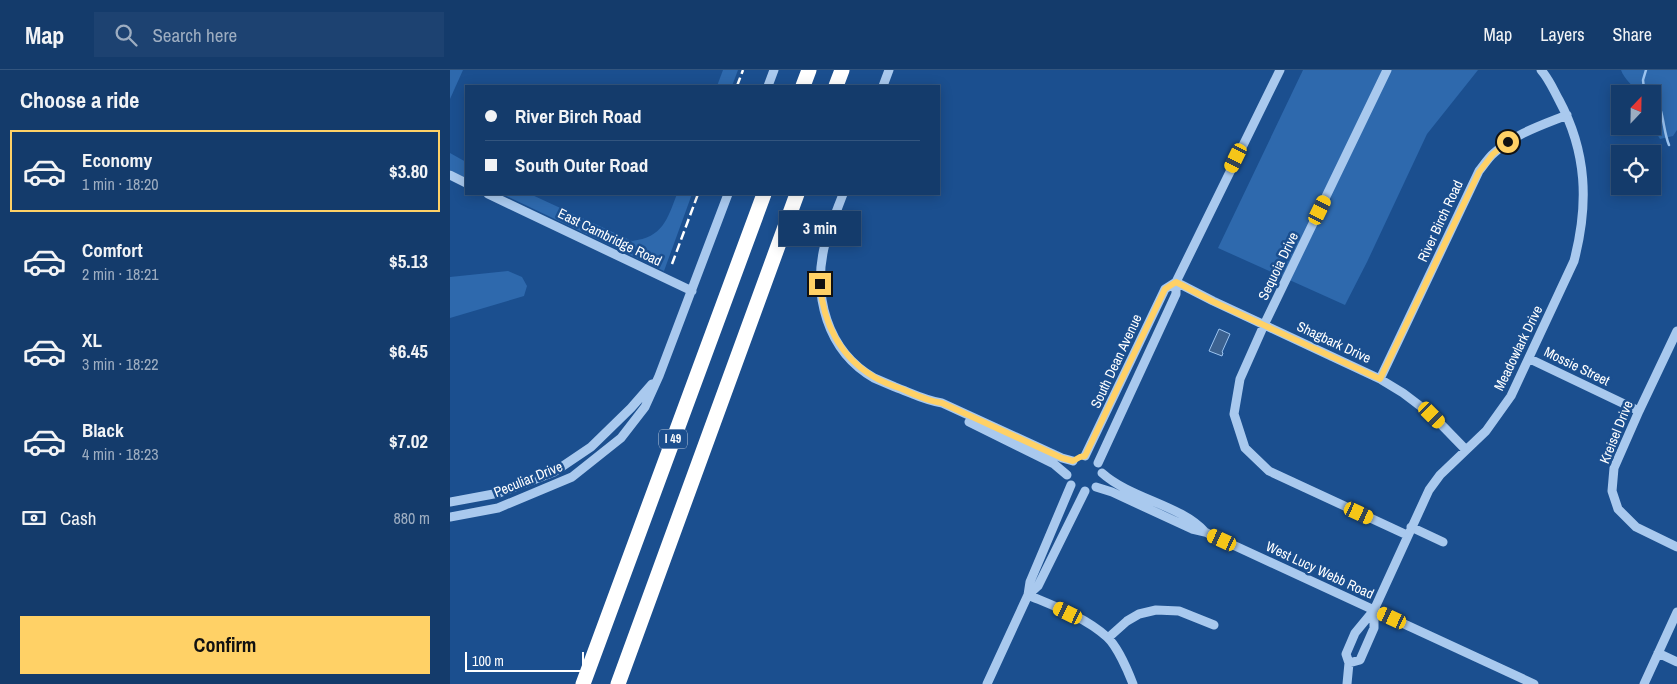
<!DOCTYPE html>
<meta charset="utf-8">
<style>
body{margin:0;font-family:"Archivo Narrow",sans-serif;background:#1d4271;color:#f1f3f6;height:100vh;display:flex;flex-direction:column;font-size:19px;white-space:nowrap}
*{box-sizing:border-box;margin:0}
p{font-size:16px;color:#9dadc1}
.icon{flex:none;width:28px;height:28px;fill:none;stroke:currentColor;stroke-width:2;stroke-linecap:round;stroke-linejoin:round}
.map{position:relative;flex:1;overflow:hidden}
.panel{display:flex;flex-direction:column;background:#143b6b;width:450px}
.panel>*{flex:none}
.banner{position:absolute;left:15px;top:15px;width:475px;height:110px;border-radius:0px;box-shadow:0 2px 12px #0003,0 0 0 1px #33557e;display:grid;align-content:center;height:110px;padding:0 20px;background:#143b6b}
.needle{width:32px;rotate:22deg}
.controls{position:absolute;left:1161px;top:15px;display:grid;gap:10px}
.controls a{display:grid;place-items:center;width:50px;height:50px;border-radius:0px;background:#143b6b;box-shadow:0 2px 12px #0003,0 0 0 1px #33557e;font-size:25px}
.scale{position:absolute;left:15px;bottom:12px;width:119px;box-sizing:border-box;padding-left:5px;border:2px solid #fff;border-top:0;font-size:14px;line-height:18px;white-space:nowrap;color:#fff;-webkit-text-stroke:4px #1b4f8f;paint-order:stroke}
.end{position:absolute;width:22px;height:22px;margin:-11px;border:6px solid #ffd166;background:#111;box-shadow:0 0 0 2px #111}
.from{border-radius:50%}
.bubble{position:absolute;height:35px;border-radius:0px;background:#143b6b;box-shadow:0 2px 12px #0003,0 0 0 1px #33557e;font-size:16px;font-weight:700;line-height:35px;text-align:center}
.car{position:absolute;width:15px;height:30px;margin:-15px -8px;border-radius:6px;box-shadow:0 0 4px 1px #0007;background:linear-gradient(#f5c518 24%,#345 0 40%,#f5c518 0 76%,#345 0 86%,#f5c518 0)}
.banner b{display:flex;align-items:center;gap:18px;height:48px;font-size:19px}
.banner b+b{border-top:1px solid #33557e}
.banner i{width:12px;height:12px;background:#f1f3f6}
ul{padding:0;list-style:none}
li{display:flex;align-items:center;gap:15px;height:82px;margin:0 10px 8px;padding:0 10px;border:2px solid transparent;border-radius:0px}
li div{flex:1}
li b{display:block;font-size:19px}
li em{font-style:normal;font-weight:700}
li.on{border-color:#ffd166}
li>.icon{width:45px;height:45px;stroke-width:1.5}
h2{padding:0 20px;font-size:22px;line-height:60px}
.pay{display:flex;align-items:center;gap:12px;height:55px;padding:0 20px;font-size:19px}
.pay p{margin-inline-start:auto}
.button{display:flex;gap:10px;margin-top:auto;padding:10px 20px}
.button a{flex:1;height:58px;border-radius:0px;background:#ffd166;color:#111;font-size:20px;font-weight:700;line-height:58px;text-align:center}
header{display:flex;align-items:center;gap:30px;box-sizing:border-box;height:70px;padding:0 25px;background:#143b6b;border-bottom:1px solid #33557e}
header strong{font-size:24px}
nav{display:flex;gap:28px;margin-inline-start:auto;font-size:18px}
.search{width:350px;height:45px;background:#1d4271;display:flex;align-items:center;gap:12px;box-sizing:border-box;padding:0 18px;border-radius:0px;color:#9dadc1;font-size:19px}
main{display:flex;flex:1;min-height:0}
.map>svg:first-child{display:block}
.green{fill:#2e69ad}
.water{fill:#3c6290;stroke:#9cc4f0}
.lines{fill:none;stroke-linecap:round;stroke-linejoin:round}
.stream{stroke:#9cc4f0;stroke-width:2.5}
.minor{stroke:#a9c9ee;stroke-width:9}
.highway{stroke:#fff;stroke-width:15}
.rail{stroke:#fff;stroke-width:2.5;stroke-dasharray:9 4;stroke-linecap:butt}
.route{stroke:#ffd166;stroke-width:6}
.labels{text-anchor:middle;dominant-baseline:central;stroke-width:5;stroke-linejoin:round;paint-order:stroke}
.shield{fill:#1b4f8f;stroke:#bbcadd;stroke-width:1}
.shield-label{font-size:12px;font-weight:bold;fill:#fff}
.street-label{font-size:14px;fill:#fff;stroke:#1b4f8f}
</style>
<header>
<strong>Map</strong>
<div class="search"><svg class="icon" aria-label="search" viewBox="0 0 24 24"><circle cx="10" cy="10" r="6"/><path d="M15 15l6 6"/></svg>Search here</div>
<nav><a>Map</a><a>Layers</a><a>Share</a></nav>
</header>
<main>
<section class="panel">
<h2>Choose a ride</h2>
<ul>
<li class="on"><svg class="icon" aria-label="car" viewBox="0 0 24 24"><path d="M5 17H2v-5l4-1 3-4h7l3 4 3 1v5h-3M9 17h6M6 11h13"/><circle cx="7" cy="17" r="2"/><circle cx="17" cy="17" r="2"/></svg><div><b>Economy</b><p>1 min · 18:20</p></div><em>$3.80</em></li>
<li><svg class="icon" aria-label="car" viewBox="0 0 24 24"><path d="M5 17H2v-5l4-1 3-4h7l3 4 3 1v5h-3M9 17h6M6 11h13"/><circle cx="7" cy="17" r="2"/><circle cx="17" cy="17" r="2"/></svg><div><b>Comfort</b><p>2 min · 18:21</p></div><em>$5.13</em></li>
<li><svg class="icon" aria-label="car" viewBox="0 0 24 24"><path d="M5 17H2v-5l4-1 3-4h7l3 4 3 1v5h-3M9 17h6M6 11h13"/><circle cx="7" cy="17" r="2"/><circle cx="17" cy="17" r="2"/></svg><div><b>XL</b><p>3 min · 18:22</p></div><em>$6.45</em></li>
<li><svg class="icon" aria-label="car" viewBox="0 0 24 24"><path d="M5 17H2v-5l4-1 3-4h7l3 4 3 1v5h-3M9 17h6M6 11h13"/><circle cx="7" cy="17" r="2"/><circle cx="17" cy="17" r="2"/></svg><div><b>Black</b><p>4 min · 18:23</p></div><em>$7.02</em></li>
</ul>
<div class="pay"><svg class="icon" aria-label="cash" viewBox="0 0 24 24"><path d="M3 7h18v10H3z"/><circle cx="12" cy="12" r="2"/></svg>Cash<p>880 m</p></div>
<div class="button"><a>Confirm</a></div>
</section>
<div class="map">
<svg width="1227" height="614" viewBox="0 0 1227 614">
<rect width="100%" height="100%" fill="#1b4f8f"/>
<path class="green" d="M0,0h13l-13,29z
M273,0h15l-6,16h-15z
M853,0h175l-51,64 -60,128 -22,43 -127,-57z
M1171,0h56v60l-4,6 -13,3 -8,-13v-32h-14c-5,-9 -14,-15 -17,-24z
M0,83l16,9v16l-16,-8z
M52,124h28l102,47c31,-4 35,-21 45,-47h15l-28,77z
M58,201l14,6 5,9 -3,10 -74,22v-41z"/>
<path class="water" d="M769,259l11,5 -8,18 1,1 -1,3 -13,-5z"/>
<g class="lines">
<path class="stream" d="M1196,0l-3,10 1,9 8,5
M1202,24c13,15 10,34 17,51"/>
<path class="minor" d="M937,0l-123,255 -24,54 -6,35 11,34 24,23 138,64
M318,16l6,-16
M433,16l6,-16
M0,105l16,8
M38,124l204,97
M393,124c-6,16 -13,33 -18,50 -13,51 2,107 49,134 7,3 14,6 21,9 16,6 31,14 47,16l120,55 11,3
M726,212l37,19 167,78 23,14 29,22 34,35
M1227,261l-38,80 -25,57 -2,23 6,18 18,18 41,20
M1080,289l109,52
M930,309l99,-208c5,-6 9,-13 15,-18 20,-19 48,-28 73,-38
M519,352l85,42 13,11
M635,386l80,-167 11,-7
M648,393l78,-169v-12l104,-212
M652,403c29,26 79,32 103,59
M646,417l16,5 80,37 13,3 329,152
M0,432l49,-9 55,-21 37,-25 40,-39 21,-24
M0,447l48,-9 74,-31 49,-39 24,-31 14,-31 69,-182
M961,457l32,15
M578,525c26,11 57,22 79,42 10,9 21,34 26,47
M578,525l10,-9 47,-95
M658,568l19,-17 12,-7 17,-4 23,1 35,14
M1208,583l19,9
M899,593l11,-3 14,-32v-18
M537,614l41,-89 2,-13 41,-97
M897,614l2,-21 -3,-9 9,-21 19,-23 55,-120 11,-15 46,-44 25,-35 63,-135c15,-57 13,-109 -15,-161 -6,-11 -10,-21 -18,-30
M1194,614l33,-72"/>
<path class="highway" d="M353,16l6,-16
M386,16l6,-16
M133,614l181,-490
M168,614l179,-490"/>
<path class="rail" d="M287,16l6,-16
M222,194l26,-70"/>
</g>
<g class="lines">
<path class="route" d="M370,214c3,39 20,73 54,93 8,5 19,9 28,12 13,6 26,12 40,14l120,55 11,3 7,-4 5,-1 80,-167 11,-7 38,20 166,77 99,-207 14,-18 15,-12"/>
</g>
<g class="labels">
<rect class="shield" x="209" y="359.5" width="28" height="19" rx="4"/>
<g class="shield-label">
<text x="223" y="369">I 49</text>
</g>
<g class="street-label">
<text transform="translate(990 151) rotate(-65)">River Birch Road</text>
<text transform="translate(160 167) rotate(26)">East Cambridge Road</text>
<text transform="translate(828 196) rotate(-64)">Sequoia Drive</text>
<text transform="translate(884 272) rotate(25)">Shagbark Drive</text>
<text transform="translate(1068 278) rotate(-64)">Meadowlark Drive</text>
<text transform="translate(666 291) rotate(-65)">South Dean Avenue</text>
<text transform="translate(1127 296) rotate(26)">Mossie Street</text>
<text transform="translate(1166 362) rotate(-68)">Kreisel Drive</text>
<text transform="translate(78 409) rotate(-22)">Peculiar Drive</text>
<text transform="translate(870 500) rotate(25)">West Lucy Webb Road</text>
</g>
</g>
</svg>
<div class="controls">
<a><svg class="needle" viewBox="-14 -14 28 28"><path d="M0-13l5 13h-10z" fill="#e53935"/><path d="M0 13l5-13h-10z" fill="#9dadc1"/></svg></a>
<a><svg class="icon" aria-label="locate" viewBox="0 0 24 24"><circle cx="12" cy="12" r="6"/><path d="M12 2v4M12 18v4M2 12h4M18 12h4"/></svg></a>
</div>
<div class="scale">100 m</div>
<i class="end from" style="left:1058px;top:72px"></i>
<i class="end" style="left:370px;top:214px"></i>
<div class="bubble" style="left:329px;top:141px;width:82px">3 min</div>
<i class="car" style="left:786px;top:88px;rotate:206deg"></i>
<i class="car" style="left:870px;top:140px;rotate:26deg"></i>
<i class="car" style="left:982px;top:345px;rotate:135deg"></i>
<i class="car" style="left:909px;top:443px;rotate:115deg"></i>
<i class="car" style="left:772px;top:470px;rotate:295deg"></i>
<i class="car" style="left:618px;top:543px;rotate:296deg"></i>
<i class="car" style="left:942px;top:548px;rotate:295deg"></i>
<div class="banner">
<b><i class="from"></i>River Birch Road</b>
<b><i></i>South Outer Road</b>
</div>
</div>
</main>
